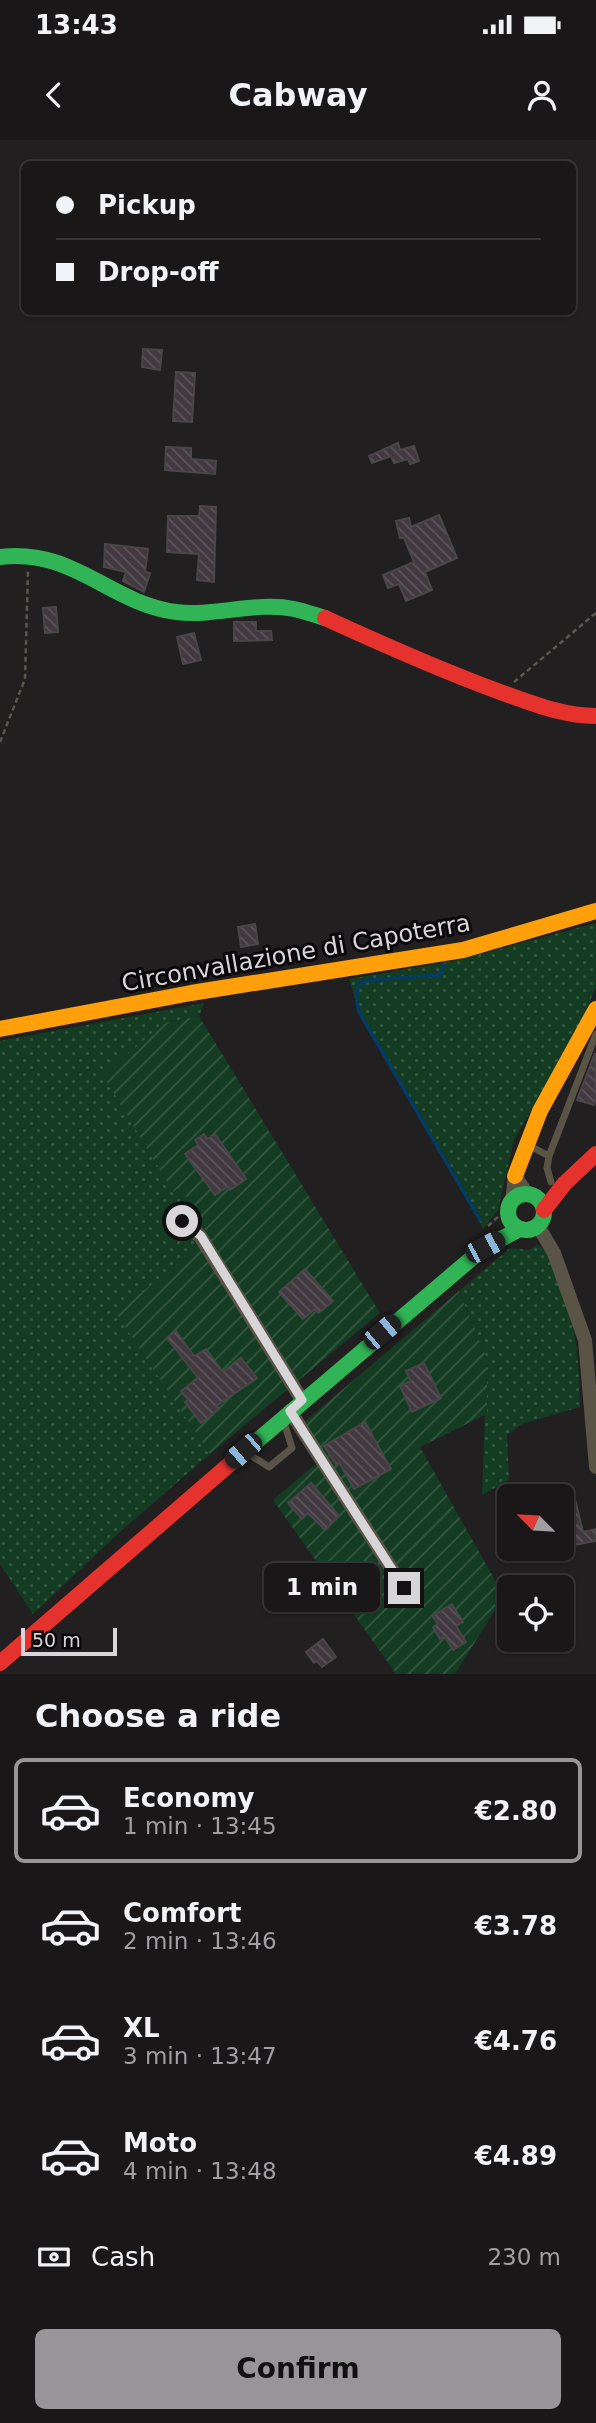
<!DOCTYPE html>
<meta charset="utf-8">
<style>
body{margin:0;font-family:"DejaVu Sans",sans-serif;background:#222021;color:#f1f3f6;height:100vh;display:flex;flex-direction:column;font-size:26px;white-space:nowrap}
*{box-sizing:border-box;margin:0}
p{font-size:23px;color:#9f9fa2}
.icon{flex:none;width:38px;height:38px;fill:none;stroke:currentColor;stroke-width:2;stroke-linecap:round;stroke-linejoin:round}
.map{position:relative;height:1534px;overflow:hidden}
.sheet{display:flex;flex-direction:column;background:#191718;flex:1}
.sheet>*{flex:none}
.hud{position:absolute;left:21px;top:21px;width:555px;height:154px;border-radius:10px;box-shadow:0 2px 5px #0004,0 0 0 2px #373637;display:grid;align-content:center;height:154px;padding:0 35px;background:#191718}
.needle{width:46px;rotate:294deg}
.buttons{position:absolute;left:497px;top:1344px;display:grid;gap:14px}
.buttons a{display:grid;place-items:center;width:77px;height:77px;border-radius:10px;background:#191718;box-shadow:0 2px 5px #0004,0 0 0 2px #373637;font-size:35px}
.scale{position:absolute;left:21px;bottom:18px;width:96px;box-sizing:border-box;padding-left:7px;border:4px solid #d8d5d8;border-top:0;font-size:19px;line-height:24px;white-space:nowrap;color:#d8d5d8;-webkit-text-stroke:5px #0a080a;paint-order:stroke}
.end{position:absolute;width:32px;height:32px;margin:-16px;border:9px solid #d8d5d8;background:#111;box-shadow:0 0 0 4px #111}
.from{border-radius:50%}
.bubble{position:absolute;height:49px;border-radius:10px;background:#191718;box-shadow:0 2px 5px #0004,0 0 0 2px #373637;font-size:23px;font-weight:700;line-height:49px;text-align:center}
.car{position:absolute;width:21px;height:42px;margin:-21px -10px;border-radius:9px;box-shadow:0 0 5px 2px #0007;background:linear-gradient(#222 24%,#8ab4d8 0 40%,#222 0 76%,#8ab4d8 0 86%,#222 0)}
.hud b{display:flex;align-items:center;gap:24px;height:66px;font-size:26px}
.hud b+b{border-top:2px solid #373637}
.hud i{width:18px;height:18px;background:#f1f3f6}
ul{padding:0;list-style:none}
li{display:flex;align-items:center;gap:21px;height:105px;margin:0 14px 10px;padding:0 21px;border:4px solid transparent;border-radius:10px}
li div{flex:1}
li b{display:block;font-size:26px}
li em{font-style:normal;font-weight:700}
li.current{border-color:#989598}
li>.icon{width:63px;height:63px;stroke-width:1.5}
h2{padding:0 35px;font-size:32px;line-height:84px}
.pay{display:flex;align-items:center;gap:18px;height:77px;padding:0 35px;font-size:26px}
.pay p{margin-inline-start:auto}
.primary-button{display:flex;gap:14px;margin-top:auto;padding:14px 35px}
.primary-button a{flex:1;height:80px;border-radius:10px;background:#989598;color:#111;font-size:28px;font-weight:700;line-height:80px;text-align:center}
.status{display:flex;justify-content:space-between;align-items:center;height:49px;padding:0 35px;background:#191718;direction:ltr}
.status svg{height:19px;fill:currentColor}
header{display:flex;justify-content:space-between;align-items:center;height:91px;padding:0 35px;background:#191718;font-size:32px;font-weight:700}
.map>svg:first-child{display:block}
.grass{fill:url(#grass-dots)}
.garden{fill:url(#garden-furrows)}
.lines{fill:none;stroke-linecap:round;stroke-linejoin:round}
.stream{stroke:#043b64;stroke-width:3.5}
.building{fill:url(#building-back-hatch);stroke:#484647;stroke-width:2}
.path{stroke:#5a5650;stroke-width:2.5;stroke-dasharray:5 3.5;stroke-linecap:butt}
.lane{stroke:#595445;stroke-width:7}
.street{stroke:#595445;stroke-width:14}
.fast{stroke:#30b455;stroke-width:16}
.slow{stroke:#ff9f0a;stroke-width:16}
.jam{stroke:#e5322d;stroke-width:16}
.route{stroke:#d8d5d8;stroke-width:9}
.labels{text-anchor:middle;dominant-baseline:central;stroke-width:6;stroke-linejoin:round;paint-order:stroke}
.street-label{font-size:24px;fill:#d8d5d8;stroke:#0a080a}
</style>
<div class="status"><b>13:43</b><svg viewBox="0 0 49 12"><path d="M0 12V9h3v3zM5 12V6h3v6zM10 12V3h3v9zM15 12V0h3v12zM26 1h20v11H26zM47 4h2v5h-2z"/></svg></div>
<header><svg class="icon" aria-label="back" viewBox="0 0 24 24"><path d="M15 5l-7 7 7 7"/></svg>Cabway<svg class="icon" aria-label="person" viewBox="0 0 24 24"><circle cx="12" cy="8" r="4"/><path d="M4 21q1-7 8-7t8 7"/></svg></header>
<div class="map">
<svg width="596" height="1534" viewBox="0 0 596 1534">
<defs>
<pattern id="grass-dots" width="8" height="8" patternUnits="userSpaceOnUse" patternTransform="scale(1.75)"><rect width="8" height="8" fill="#133c22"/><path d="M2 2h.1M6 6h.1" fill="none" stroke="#355741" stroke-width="1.8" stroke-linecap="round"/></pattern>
<pattern id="garden-furrows" width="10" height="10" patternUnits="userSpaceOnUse" patternTransform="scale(1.75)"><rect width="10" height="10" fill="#133c22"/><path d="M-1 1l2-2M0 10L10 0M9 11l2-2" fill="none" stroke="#355741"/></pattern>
<pattern id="building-back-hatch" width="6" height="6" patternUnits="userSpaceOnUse" patternTransform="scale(1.75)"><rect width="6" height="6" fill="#413840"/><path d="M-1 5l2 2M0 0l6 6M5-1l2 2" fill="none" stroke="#5c545b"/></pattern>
</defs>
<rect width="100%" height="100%" fill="#211f20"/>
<path class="grass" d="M596,783v64l-19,44 -63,109 -16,70 -15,19 -28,-56 -96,-161 -10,-33 109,-19z
M204,863l-5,13 -35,7 9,168 7,-4 32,50 -95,76 93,141 -89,77 -88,83 -33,-50v-523z
M537,1104c36,26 43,121 43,163l-58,17 -15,11 2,45 -27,15 5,-136 -28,-68 51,-43 19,2z"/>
<path class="garden" d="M199,876l181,297 -170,141 -94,-141 95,-76 -31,-50 -7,5 -70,-117 61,-52z
M459,1151l28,68v55l-67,33 84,149 -49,78h-59l-123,-174 45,-38 -21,-34z"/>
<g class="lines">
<path class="stream" d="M444,825l-4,10 -70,5 -11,4 -3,13 3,15 121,208"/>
</g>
<path class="building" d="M143,209l19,1 -2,20 -18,-3z
M176,232l19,1 -3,49 -19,-1z
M398,303l2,7 14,-4 5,15 -9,3 -2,-5 -14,4 -3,-7 -19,7 -3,-7z
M166,307l25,1v11l25,2 -1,13 -50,-4z
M200,366l16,1 -2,75 -17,-2 2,-26 -32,-2 1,-36h31z
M439,375l18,43 -32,14 7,18 -26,11 -7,-17 -11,4 -5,-13 31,-13 -10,-24h-4l-4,-17 13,-3 2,9z
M105,404l43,5 -3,23 5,1 -6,19 -21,-11 3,-9 -22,-5z
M56,467l2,25 -13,1 -2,-25z
M234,482h22v9h15l1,9 -38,1z
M194,493l7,27 -18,4 -6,-27z
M255,784l3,20 -17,3 -3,-20z
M595,913l1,45 -2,7 -17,-5z
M204,994l3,5 8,-5 31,45 -16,11 -2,-4 -13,9 -30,-41 13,-9 -3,-5z
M305,1129l28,32 -14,12 -4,-4 -12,10 -24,-27z
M176,1191l18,25 12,-7 17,23 18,-14 16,20 -41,28 3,3 -18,14 -16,-21 3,-2 -7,-9 17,-13 -31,-40z
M424,1223l17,35 -29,14 -12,-26 11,-5 -5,-10z
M365,1282l26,47 -37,20 -15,-27 -3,2 -12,-18z
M311,1343l28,33 -14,14 -17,-17 -6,6 -14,-16z
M575,1359l8,33 13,-3v12l-23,4 -5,-27 -6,1v-17z
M452,1464l11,18 -7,4 10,16 -13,8 -8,-13 -5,2 -7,-12 5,-3 -6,-8z
M323,1499l13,18 -14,10 -5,-6 -3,2 -8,-11z"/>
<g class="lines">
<path class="path" d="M514,542l82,-69
M0,602l25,-63 3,-108
M488,1086l13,-12"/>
<path class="lane" d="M528,1005l21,11
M551,1042l-4,-14 2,-12 47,-122
M247,1313l22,14 23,-19 -8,-26"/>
<path class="street" d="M515,1036l12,18
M512,1061l3,-25
M182,1081l18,15 102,164
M538,1086l16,27 31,87 11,127
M290,1271l114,177"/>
<path class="fast" d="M0,417c74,-9 109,46 176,55 38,5 80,-11 118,-3 10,2 21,6 31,9
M508 1072a18 18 0 1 1 36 0a18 18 0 1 1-36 0Z
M231,1323l254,-216 35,-18"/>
<path class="slow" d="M0,889l191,-36 272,-43 133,-39
M515,1036l25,-65 56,-102"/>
<path class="jam" d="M325,478c59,27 117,53 178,75 31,11 60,23 93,23
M544,1070l21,-27 31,-29
M0,1523l231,-200"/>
</g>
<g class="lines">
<path class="route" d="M182,1081l19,15 101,164 -12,11 114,177"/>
</g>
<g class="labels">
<g class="street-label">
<text transform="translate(296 813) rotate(-10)">Circonvallazione di Capoterra</text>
</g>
</g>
</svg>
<div class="buttons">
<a><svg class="needle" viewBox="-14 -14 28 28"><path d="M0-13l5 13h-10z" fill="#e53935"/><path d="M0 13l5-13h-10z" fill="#9f9fa2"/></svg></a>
<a><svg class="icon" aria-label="locate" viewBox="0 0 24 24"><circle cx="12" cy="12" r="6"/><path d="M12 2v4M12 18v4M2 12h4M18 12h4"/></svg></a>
</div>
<div class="scale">50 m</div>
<i class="end from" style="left:182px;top:1081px"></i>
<i class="end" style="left:404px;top:1448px"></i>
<div class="bubble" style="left:264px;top:1423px;width:116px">1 min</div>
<i class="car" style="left:485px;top:1107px;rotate:62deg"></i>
<i class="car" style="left:382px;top:1192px;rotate:50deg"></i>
<i class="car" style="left:243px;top:1311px;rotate:229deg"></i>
<div class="hud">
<b><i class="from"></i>Pickup</b>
<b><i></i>Drop-off</b>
</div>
</div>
<section class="sheet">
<h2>Choose a ride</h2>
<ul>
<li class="current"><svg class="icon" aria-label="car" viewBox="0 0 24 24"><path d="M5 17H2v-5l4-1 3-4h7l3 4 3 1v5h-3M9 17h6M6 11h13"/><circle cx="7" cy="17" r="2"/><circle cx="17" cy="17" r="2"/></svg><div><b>Economy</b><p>1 min · 13:45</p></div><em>€2.80</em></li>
<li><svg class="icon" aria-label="car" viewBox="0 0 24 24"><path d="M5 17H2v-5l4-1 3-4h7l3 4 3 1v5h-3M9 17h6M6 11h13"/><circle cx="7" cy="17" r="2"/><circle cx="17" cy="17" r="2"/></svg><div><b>Comfort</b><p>2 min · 13:46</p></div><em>€3.78</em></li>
<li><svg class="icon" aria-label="car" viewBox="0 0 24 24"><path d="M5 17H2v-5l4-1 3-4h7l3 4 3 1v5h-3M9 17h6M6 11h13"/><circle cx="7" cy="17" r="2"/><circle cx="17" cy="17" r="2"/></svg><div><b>XL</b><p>3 min · 13:47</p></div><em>€4.76</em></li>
<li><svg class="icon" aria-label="car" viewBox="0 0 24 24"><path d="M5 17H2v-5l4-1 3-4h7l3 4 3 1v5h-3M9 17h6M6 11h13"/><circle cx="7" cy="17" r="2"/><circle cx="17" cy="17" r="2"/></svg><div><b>Moto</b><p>4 min · 13:48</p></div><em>€4.89</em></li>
</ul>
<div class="pay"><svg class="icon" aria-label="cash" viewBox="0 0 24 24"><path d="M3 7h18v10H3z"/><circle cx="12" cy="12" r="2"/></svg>Cash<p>230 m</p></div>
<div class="primary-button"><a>Confirm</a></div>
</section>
